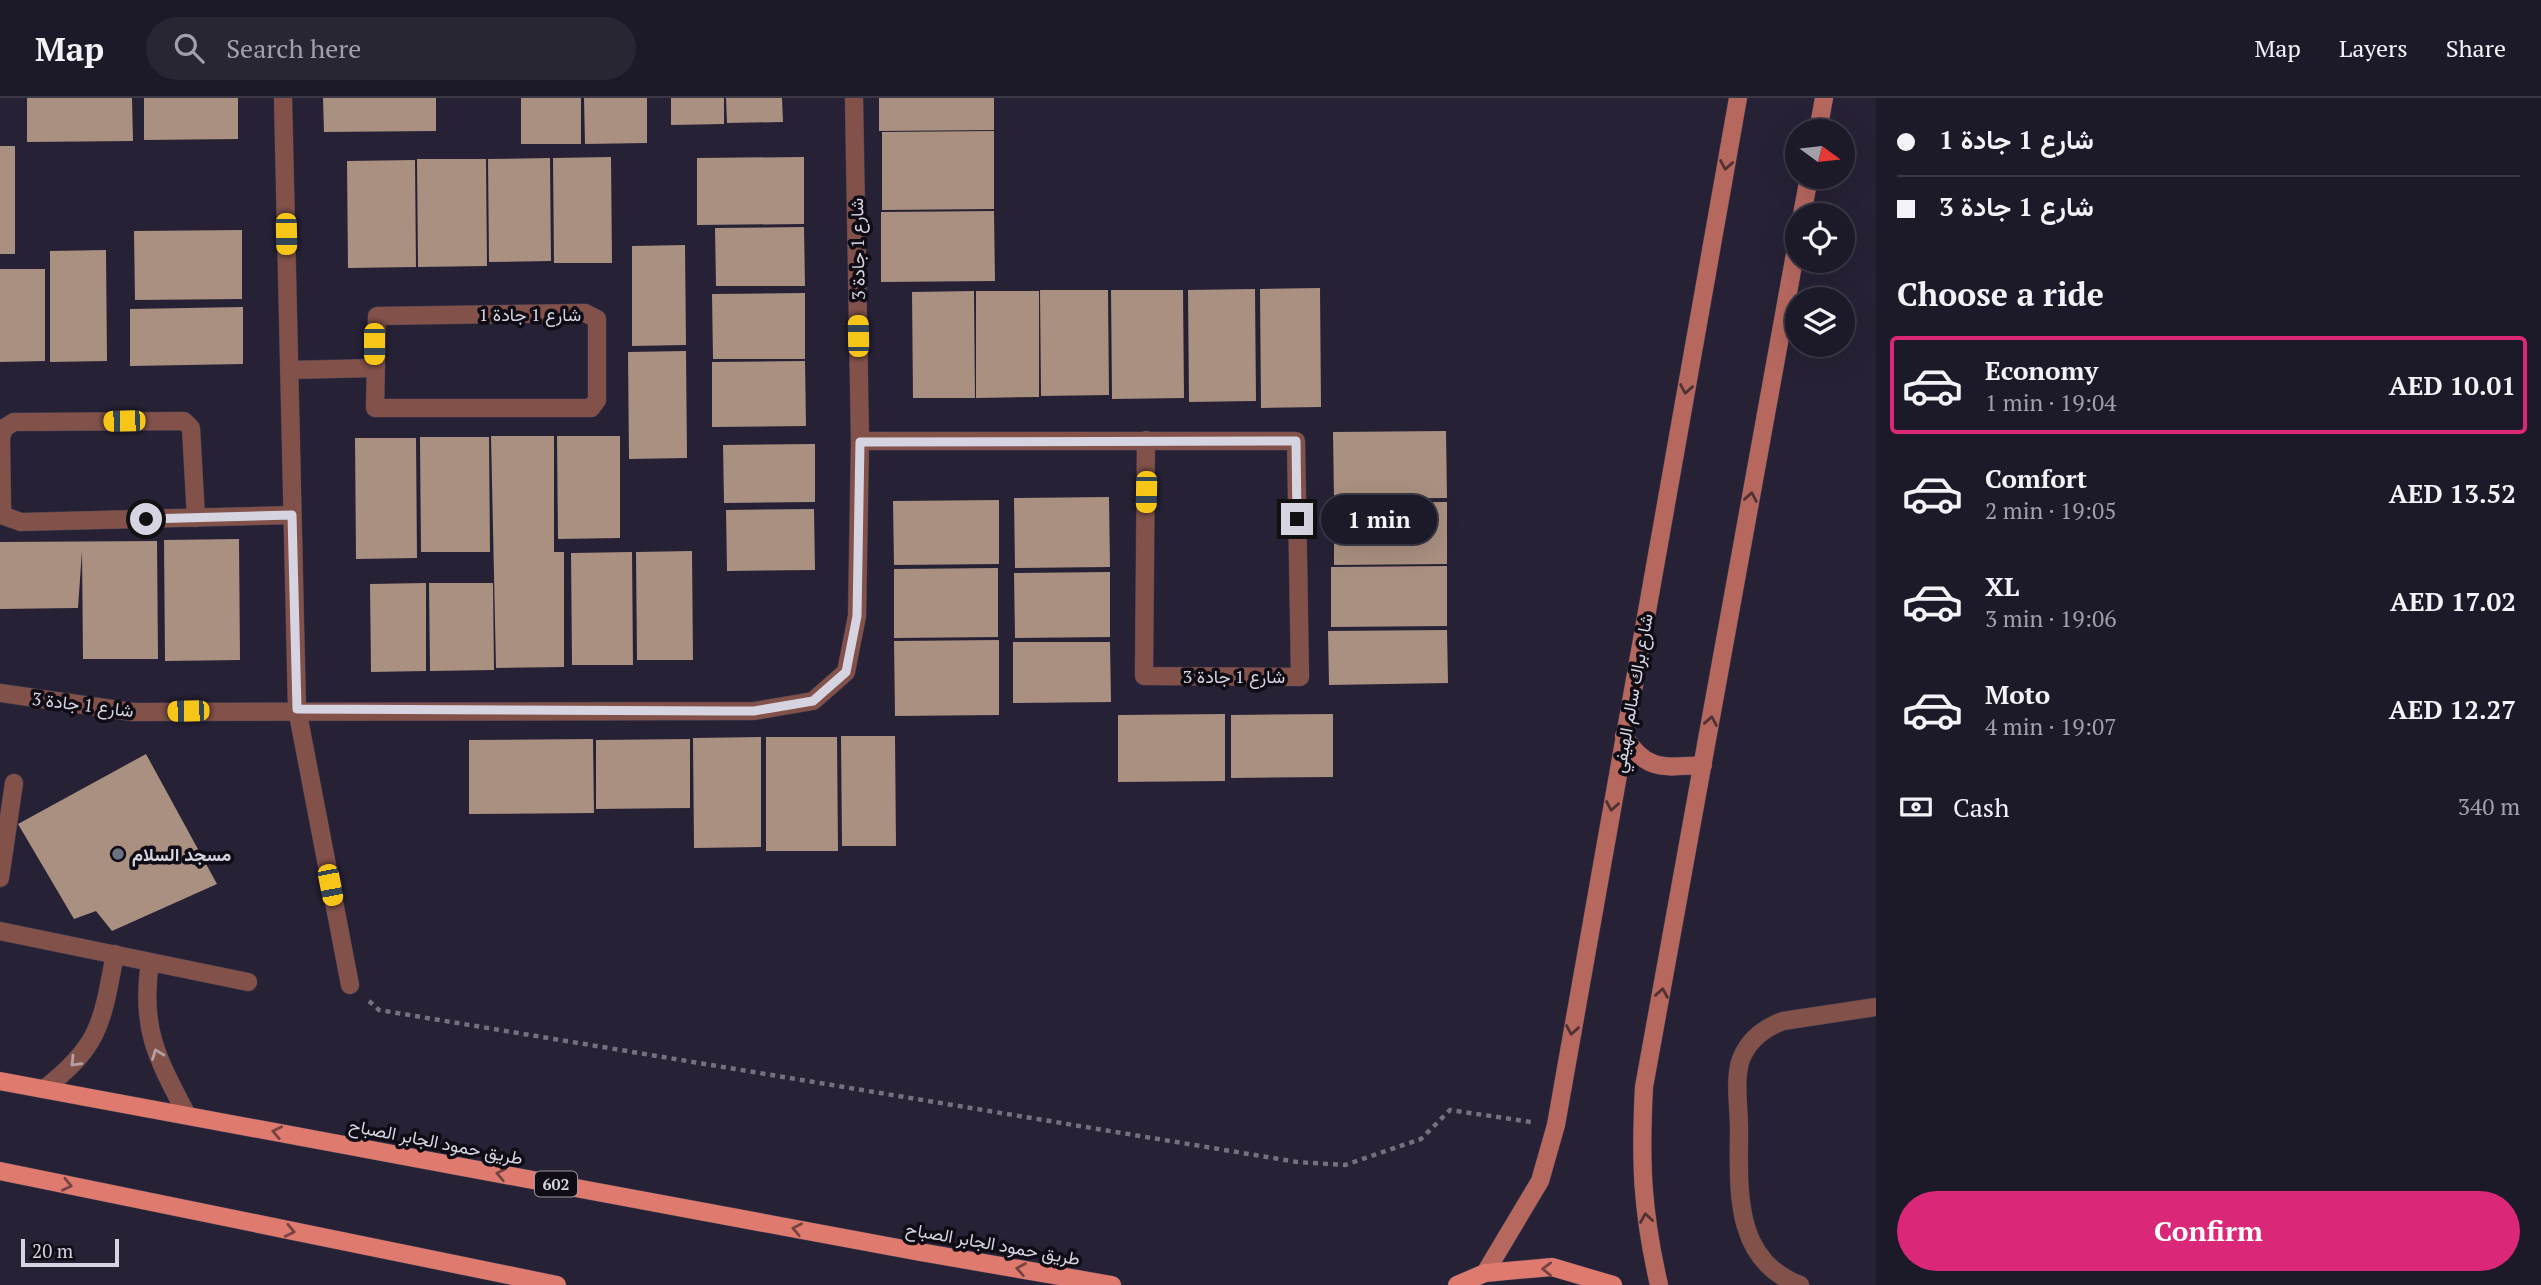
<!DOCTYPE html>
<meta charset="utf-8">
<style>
body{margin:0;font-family:"PT Serif",Vazirmatn,serif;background:#292634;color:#f1f3f6;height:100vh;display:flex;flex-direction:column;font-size:26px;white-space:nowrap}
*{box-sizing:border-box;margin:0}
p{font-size:23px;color:#a0a0a8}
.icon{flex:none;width:38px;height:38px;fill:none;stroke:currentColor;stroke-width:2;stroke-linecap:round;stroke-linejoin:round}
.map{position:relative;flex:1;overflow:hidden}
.side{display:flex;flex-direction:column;background:#1c1928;width:665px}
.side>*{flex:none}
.guide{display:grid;align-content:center;height:154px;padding:0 21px;background:#1c1928}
.needle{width:46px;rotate:105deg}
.tools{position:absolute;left:1785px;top:21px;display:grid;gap:14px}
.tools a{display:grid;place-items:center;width:70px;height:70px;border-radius:50%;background:#1c1928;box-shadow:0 7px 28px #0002,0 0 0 2px #3a3845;font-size:35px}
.scale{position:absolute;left:21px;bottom:18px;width:98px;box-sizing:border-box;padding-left:7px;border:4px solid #d7d4e1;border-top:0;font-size:19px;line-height:24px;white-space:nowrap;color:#d7d4e1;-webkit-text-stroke:5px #0f0c15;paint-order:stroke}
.end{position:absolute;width:32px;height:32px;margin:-16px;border:9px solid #d7d4e1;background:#111;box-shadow:0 0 0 4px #111}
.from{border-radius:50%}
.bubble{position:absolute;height:49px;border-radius:24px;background:#1c1928;box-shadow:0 7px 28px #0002,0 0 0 2px #3a3845;font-size:23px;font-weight:800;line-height:49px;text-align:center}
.car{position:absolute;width:21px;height:42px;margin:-21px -10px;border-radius:9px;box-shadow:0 0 5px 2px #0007;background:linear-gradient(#f5c518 24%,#345 0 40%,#f5c518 0 76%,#345 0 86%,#f5c518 0)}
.guide b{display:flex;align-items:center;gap:24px;height:66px;font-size:26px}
.guide b+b{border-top:2px solid #3a3845}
.guide i{width:18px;height:18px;background:#f1f3f6}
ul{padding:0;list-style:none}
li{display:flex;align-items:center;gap:21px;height:98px;margin:0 14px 10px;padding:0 7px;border:4px solid transparent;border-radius:7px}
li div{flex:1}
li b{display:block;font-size:26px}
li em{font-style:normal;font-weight:800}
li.selected{border-color:#db2777}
li>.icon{width:63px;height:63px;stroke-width:1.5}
h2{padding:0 21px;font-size:32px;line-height:84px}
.pay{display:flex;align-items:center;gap:18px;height:77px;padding:0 21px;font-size:26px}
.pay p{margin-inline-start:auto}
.cta{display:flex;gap:14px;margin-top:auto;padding:14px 21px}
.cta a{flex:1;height:80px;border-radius:42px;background:#db2777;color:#fff;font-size:28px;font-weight:800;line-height:80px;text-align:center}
header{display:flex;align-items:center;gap:42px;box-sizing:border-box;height:98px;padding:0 35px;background:#1c1928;border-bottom:2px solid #3a3845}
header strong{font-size:33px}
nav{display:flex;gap:38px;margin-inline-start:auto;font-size:24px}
.search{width:490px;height:63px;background:#292634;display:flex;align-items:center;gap:18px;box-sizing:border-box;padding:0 24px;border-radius:38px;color:#a0a0a8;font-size:26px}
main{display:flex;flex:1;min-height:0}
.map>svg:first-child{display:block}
.building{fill:#a99081}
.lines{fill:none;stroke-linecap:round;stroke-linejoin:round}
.lane-casing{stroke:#423e51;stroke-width:19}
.street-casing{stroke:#423e51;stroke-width:19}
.secondary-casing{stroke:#423e51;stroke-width:19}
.primary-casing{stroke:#423e51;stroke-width:19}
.path{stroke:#747081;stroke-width:4.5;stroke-dasharray:5 5;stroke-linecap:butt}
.lane{stroke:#82514a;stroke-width:18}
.street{stroke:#82514a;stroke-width:18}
.secondary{stroke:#b6685f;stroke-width:18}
.primary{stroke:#df7a6e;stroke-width:18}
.oneway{stroke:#523133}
.oneway2{stroke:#b5a0a5}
.oneway3{stroke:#774342}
.route{stroke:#d7d4e1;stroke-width:9}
.worship-dot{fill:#6b7280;stroke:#0f0c15;stroke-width:2.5}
.labels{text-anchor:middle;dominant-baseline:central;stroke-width:7;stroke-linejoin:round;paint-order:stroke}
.shield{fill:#0f0c15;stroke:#9b98a4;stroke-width:2}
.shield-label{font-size:16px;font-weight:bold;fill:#d7d4e1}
.street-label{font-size:18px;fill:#d7d4e1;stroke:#0f0c15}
.poi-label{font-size:18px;font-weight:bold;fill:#d7d4e1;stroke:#0f0c15;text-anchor:start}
</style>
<header>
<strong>Map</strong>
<div class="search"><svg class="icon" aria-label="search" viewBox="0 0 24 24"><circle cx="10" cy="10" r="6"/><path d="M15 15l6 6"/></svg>Search here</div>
<nav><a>Map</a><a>Layers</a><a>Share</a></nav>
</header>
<main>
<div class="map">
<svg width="1876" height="1187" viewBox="0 0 1876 1187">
<rect width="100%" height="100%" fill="#262135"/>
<path class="building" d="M27,0h105l1,43 -106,1z
M144,0h94v41l-94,1z
M323,0h113v33l-112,1z
M521,0h60v46h-60z
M584,0h63v45l-62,1z
M671,0h53v26l-53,1z
M726,0h56l1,24 -56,1z
M879,0h115v32l-115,1z
M994,33v78l-112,1v-78z
M0,48h15v108h-15z
M611,59l1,106h-58l-1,-105z
M804,59v67l-107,1v-67z
M550,60l1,103 -62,1 -1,-103z
M417,61h69l1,107 -69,1z
M415,62l1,107 -68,1 -1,-107z
M994,113l1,70 -114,1v-70z
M804,129l1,59h-89l-1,-58z
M242,132v69l-107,1 -1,-69z
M685,147l1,100 -54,1v-100z
M106,152l1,111 -57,1v-111z
M0,171h45v92l-45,1z
M1320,190l1,119 -60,1 -1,-119z
M1255,191l1,112 -67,1 -1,-112z
M1040,192h68l1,105 -68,1z
M1111,192h72l1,108 -72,1z
M974,193l1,107h-62l-1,-106z
M976,193h63v106l-63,1z
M805,195v66h-92l-1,-65z
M243,209v57l-113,2v-57z
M686,253l1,107 -58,1 -1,-107z
M805,263l1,65 -94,1v-65z
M1446,333l1,67 -113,1 -1,-67z
M491,338h63v116h10v115l-68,1z
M557,338h63v102l-62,1z
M420,339h69l1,115h-69z
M355,340h61l1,120 -61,1z
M815,346v58l-91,1 -1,-58z
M1109,399l1,70 -95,1 -1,-70z
M999,402v64l-105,1 -1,-64z
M1447,404v62l-113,1v-62z
M814,411l1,61 -88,1 -1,-61z
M239,441l1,121 -75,1 -1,-121z
M157,443l1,118h-75l-1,-108 -4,57 -78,1v-67z
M692,453l1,109h-56l-1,-108z
M632,454l1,113h-61l-1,-112z
M1447,468v60l-116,1v-60z
M998,470v69l-104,1v-69z
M1110,474v65l-95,1 -1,-65z
M426,485v88l-55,1 -1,-88z
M429,485h64l1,87 -64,1z
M1447,532l1,53 -119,2 -1,-54z
M999,542v75l-104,1 -1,-75z
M1013,544h97l1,60 -98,1z
M1225,616v67l-107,1v-67z
M1333,616v63l-102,1v-63z
M841,638h54l1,110h-54z
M761,639v110l-67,1 -1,-110z
M766,639h71l1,114h-72z
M593,641l1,74 -125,1v-74z
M690,641v69l-94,1v-69z
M146,656l71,130 -105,47 -16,-20 -22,8 -56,-95z"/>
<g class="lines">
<g class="lane-casing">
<path id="lane" d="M297,611l53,276
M0,780l14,-95
M0,833l248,51
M150,864c-10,66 7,96 37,153
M44,991c57,-44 58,-67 71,-135
M1800,1187c-68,-25 -61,-98 -61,-157 0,-21 -5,-49 2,-69 8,-20 23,-31 42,-38l93,-14"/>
</g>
<g class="street-casing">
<path id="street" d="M283,0l14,611
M585,215l12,6v81l-6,8h-216l2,-92z
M289,272l86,-2
M860,343h436l4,236 -156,-1 2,-236
M196,420l-5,-90 -7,-7 -170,1 -10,6 -3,10 1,70 2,8 17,6 271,-7
M0,595l133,19 621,-1 59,-10 33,-29 11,-56 3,-175 -6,-343"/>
</g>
<g class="secondary-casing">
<path id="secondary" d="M1818,33l6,-33
M1802,117l7,-38
M1624,638c22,36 40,31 79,29
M1485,1175l55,-92 16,-56 182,-1027
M1659,1187c-17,-74 -19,-123 -15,-198l153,-844"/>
</g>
<g class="primary-casing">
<path id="primary" d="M0,983l920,171 192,33
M0,1073l557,114
M1457,1187l28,-12 67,-6 61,18"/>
</g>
<path class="path" d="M369,903l10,9 918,152 48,3 76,-26 29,-29 81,12"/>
<use href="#lane" class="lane"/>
<use href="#street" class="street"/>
<use href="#secondary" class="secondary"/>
<use href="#primary" class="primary"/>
</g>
<defs><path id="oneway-chevron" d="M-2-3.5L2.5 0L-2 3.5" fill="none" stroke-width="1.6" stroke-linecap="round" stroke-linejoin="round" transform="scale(1.75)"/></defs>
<g class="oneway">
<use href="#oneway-chevron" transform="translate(1726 67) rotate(100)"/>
<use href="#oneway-chevron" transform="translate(1686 291) rotate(100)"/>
<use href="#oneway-chevron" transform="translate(1751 399) rotate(-80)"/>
<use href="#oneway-chevron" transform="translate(1711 623) rotate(-80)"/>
<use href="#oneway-chevron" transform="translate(1612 708) rotate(100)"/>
<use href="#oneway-chevron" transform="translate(1662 895) rotate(-80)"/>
<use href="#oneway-chevron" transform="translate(1572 932) rotate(100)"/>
<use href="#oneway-chevron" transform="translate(1646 1120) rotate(-99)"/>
</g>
<g class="oneway2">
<use href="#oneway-chevron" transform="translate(157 956) rotate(-111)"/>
<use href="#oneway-chevron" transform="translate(75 964) rotate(134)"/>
</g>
<g class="oneway3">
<use href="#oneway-chevron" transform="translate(277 1034) rotate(-169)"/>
<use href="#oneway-chevron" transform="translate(501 1076) rotate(-169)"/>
<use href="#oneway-chevron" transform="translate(67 1087) rotate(12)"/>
<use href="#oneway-chevron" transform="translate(797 1131) rotate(-169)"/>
<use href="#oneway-chevron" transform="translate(290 1133) rotate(12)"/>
<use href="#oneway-chevron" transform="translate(1021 1171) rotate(-170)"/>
<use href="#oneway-chevron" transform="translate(1547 1171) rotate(-179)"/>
</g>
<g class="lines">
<path class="route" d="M146,421l146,-4 5,194 430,2h27l59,-10 33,-29 11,-56 3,-174 436,-1 1,78"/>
</g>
<circle class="worship-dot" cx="118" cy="756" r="7"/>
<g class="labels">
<rect class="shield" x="535" y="1073.5" width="42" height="25" rx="5"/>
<g class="shield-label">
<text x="556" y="1086">602</text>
</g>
<g class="street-label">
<text transform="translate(857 151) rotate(-91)">شارع 1 جادة 3</text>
<text x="530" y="216">شارع 1 جادة 1</text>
<text x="1234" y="578">شارع 1 جادة 3</text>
<text transform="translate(1632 595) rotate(-80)">شارع براك سالم الهيفي</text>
<text transform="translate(83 606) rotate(7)">شارع 1 جادة 3</text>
<text transform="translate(436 1043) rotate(11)">طريق حمود الجابر الصباح</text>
<text transform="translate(993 1145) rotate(10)">طريق حمود الجابر الصباح</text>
</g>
<g class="poi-label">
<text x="132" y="756">مسجد السلام</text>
</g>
</g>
</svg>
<div class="tools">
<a><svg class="needle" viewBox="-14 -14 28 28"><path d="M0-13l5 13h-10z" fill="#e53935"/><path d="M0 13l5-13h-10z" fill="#a0a0a8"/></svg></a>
<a><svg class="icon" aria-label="locate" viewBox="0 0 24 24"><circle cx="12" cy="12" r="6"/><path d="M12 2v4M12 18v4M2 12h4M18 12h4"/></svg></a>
<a><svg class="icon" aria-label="layers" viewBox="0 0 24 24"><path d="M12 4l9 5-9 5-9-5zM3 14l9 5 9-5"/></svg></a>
</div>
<div class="scale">20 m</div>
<i class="end from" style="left:146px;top:421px"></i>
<i class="end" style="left:1297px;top:421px"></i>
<div class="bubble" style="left:1321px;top:397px;width:116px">1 min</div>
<i class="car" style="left:286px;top:136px;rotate:179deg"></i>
<i class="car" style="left:858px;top:238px;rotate:359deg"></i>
<i class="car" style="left:374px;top:246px;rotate:180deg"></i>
<i class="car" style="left:124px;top:323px;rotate:269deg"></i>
<i class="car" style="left:1146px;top:394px;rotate:181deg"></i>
<i class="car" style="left:188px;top:613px;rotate:269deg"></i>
<i class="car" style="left:330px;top:787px;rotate:169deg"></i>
</div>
<section class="side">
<div class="guide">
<b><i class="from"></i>شارع 1 جادة 1</b>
<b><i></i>شارع 1 جادة 3</b>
</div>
<h2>Choose a ride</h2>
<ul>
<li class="selected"><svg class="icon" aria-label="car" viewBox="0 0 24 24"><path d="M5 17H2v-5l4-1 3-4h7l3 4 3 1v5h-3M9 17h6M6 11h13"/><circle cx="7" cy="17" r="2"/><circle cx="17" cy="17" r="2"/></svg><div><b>Economy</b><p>1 min · 19:04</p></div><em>AED 10.01</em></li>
<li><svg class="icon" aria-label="car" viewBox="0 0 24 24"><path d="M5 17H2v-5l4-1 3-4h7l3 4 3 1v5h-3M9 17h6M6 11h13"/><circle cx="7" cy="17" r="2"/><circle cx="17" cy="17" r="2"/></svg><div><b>Comfort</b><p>2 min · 19:05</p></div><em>AED 13.52</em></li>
<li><svg class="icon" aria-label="car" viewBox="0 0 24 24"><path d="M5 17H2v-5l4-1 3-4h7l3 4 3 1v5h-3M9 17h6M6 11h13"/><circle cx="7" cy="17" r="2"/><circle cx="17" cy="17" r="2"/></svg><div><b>XL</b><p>3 min · 19:06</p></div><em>AED 17.02</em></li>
<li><svg class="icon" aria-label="car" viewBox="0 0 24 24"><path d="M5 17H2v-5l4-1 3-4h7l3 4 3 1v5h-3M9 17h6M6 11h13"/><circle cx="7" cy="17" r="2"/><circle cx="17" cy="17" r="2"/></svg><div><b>Moto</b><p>4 min · 19:07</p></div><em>AED 12.27</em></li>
</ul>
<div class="pay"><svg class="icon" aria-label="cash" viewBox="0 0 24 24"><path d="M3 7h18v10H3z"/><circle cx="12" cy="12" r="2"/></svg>Cash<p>340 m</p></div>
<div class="cta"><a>Confirm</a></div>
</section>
</main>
